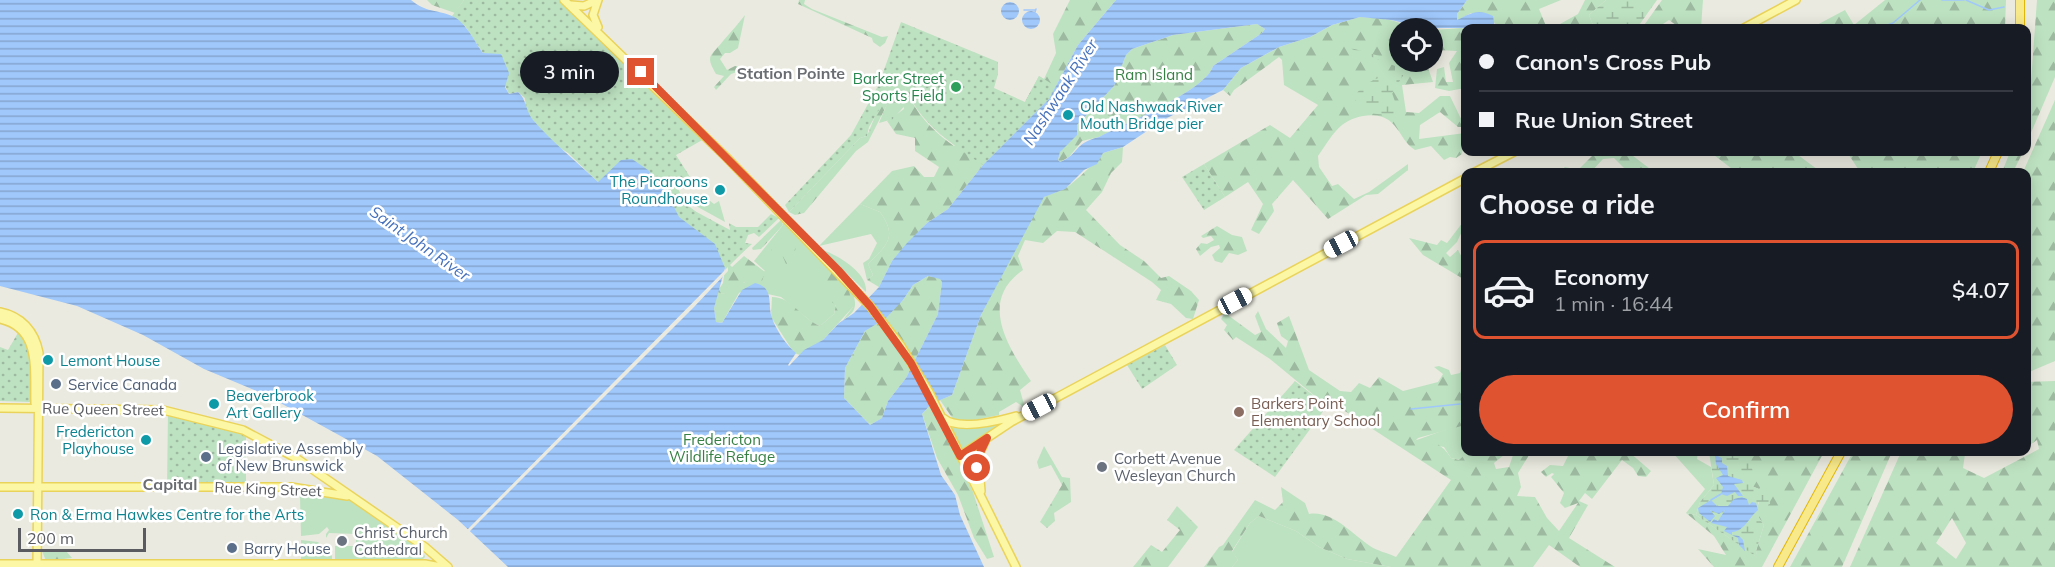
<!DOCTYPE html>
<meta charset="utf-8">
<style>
body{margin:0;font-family:Mulish,sans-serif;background:#242831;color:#f1f3f6;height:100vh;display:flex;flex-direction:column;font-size:22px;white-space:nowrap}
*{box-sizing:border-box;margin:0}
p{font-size:20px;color:#9ea1a6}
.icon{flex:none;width:33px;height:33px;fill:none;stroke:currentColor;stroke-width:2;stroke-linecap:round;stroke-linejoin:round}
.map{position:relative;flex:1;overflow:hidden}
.panel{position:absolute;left:1461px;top:168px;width:570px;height:288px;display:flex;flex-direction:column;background:#171b24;border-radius:12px;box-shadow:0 3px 15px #0003}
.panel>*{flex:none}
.hud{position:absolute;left:1461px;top:24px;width:570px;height:132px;border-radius:12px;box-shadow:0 3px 15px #0003;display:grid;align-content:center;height:132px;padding:0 18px;background:#171b24}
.fabs{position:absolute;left:1389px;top:18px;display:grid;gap:12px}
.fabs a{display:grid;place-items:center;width:54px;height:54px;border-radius:50%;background:#171b24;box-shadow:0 3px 15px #0003;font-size:30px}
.scale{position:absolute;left:18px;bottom:15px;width:128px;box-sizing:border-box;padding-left:6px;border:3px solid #595b60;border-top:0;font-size:16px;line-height:21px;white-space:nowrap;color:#595b60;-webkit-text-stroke:4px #fff;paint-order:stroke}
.end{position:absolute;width:27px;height:27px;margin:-14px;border:8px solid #e05331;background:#fff;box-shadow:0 0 0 3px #fff}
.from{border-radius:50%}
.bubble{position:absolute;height:42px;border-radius:21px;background:#171b24;box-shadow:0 3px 15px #0003;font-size:20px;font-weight:600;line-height:42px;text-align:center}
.car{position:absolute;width:18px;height:36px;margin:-18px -9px;border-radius:8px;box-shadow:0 0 4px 2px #0007;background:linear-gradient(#fff 24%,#345 0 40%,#fff 0 76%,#345 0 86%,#fff 0)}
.hud b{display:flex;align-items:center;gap:21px;height:57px;font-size:22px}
.hud b+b{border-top:2px solid #363941}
.hud i{width:15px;height:15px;background:#f1f3f6}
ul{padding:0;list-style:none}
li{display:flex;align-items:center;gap:18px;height:99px;margin:0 12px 9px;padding:0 6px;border:3px solid transparent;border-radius:12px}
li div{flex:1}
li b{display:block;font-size:22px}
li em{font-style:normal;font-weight:600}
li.current{border-color:#e05331}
li>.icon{width:54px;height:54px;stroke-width:1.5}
h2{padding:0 18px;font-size:27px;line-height:72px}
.button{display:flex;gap:12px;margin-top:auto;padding:12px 18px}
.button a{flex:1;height:69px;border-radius:36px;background:#e05331;color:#fff;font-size:24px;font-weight:600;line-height:69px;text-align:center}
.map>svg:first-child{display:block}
.grass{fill:#bde2c1}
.forest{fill:url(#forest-firs);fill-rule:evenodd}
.wetland{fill:url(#wetland-marsh)}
.park{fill:url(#park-dots)}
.water{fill:url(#water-rules);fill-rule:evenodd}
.pier{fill:#ebeae0}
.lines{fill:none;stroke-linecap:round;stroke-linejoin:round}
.stream{stroke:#a0c8fb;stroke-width:1.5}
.major-casing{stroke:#ead35a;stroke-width:10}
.highway-casing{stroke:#e1b70a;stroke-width:10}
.major{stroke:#fbf7a5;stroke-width:7}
.highway{stroke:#f8e98a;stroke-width:8}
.route{stroke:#e05331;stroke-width:8}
.leisure-dot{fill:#2e9e5b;stroke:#fff;stroke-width:2}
.culture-dot{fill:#0f9aa8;stroke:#fff;stroke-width:2}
.service-dot{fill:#5c6f8a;stroke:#fff;stroke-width:2}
.education-dot{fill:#8d6e63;stroke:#fff;stroke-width:2}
.worship-dot{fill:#6b7280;stroke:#fff;stroke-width:2}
.labels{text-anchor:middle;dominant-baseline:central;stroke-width:5;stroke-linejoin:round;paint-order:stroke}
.park-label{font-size:15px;fill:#378044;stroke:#fff}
.leisure-label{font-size:15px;fill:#27864d;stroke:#fff;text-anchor:end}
.culture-label{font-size:15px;fill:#0d838f;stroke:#fff;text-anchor:start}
.service-label{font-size:15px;fill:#4e5e75;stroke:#fff;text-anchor:start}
.education-label{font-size:15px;fill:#785e54;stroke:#fff;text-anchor:start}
.street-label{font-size:15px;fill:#595b60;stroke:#fff}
.worship-label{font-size:15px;fill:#5b616d;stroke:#fff;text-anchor:start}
.neighbourhood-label{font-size:16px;font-weight:bold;fill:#6a6d72;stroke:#fff}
.water-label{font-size:16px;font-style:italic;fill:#4571bc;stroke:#fff}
</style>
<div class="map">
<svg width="2055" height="567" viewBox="0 0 2055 567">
<defs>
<pattern id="forest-firs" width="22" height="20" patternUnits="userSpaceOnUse" patternTransform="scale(1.5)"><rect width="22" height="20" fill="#bde2c1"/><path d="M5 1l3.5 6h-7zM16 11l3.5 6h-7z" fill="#9dbaa0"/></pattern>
<pattern id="wetland-marsh" width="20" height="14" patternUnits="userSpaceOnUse" patternTransform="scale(1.5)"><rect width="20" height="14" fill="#bde2c1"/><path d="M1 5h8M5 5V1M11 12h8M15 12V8" fill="none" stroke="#9dbaa0"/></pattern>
<pattern id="park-dots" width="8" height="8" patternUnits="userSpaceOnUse" patternTransform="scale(1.5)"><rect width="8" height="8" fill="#bde2c1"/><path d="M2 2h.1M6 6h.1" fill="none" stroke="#9dbaa0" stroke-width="1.8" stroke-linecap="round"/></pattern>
<pattern id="water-rules" width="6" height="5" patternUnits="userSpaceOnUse" patternTransform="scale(1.5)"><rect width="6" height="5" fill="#a0c8fb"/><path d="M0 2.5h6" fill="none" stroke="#85a5cf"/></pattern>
</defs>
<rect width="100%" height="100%" fill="#ebeae0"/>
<path class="grass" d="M701,194l13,10 5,-3 6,21 -29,-16z
M860,204l20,8c18,25 7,33 -12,52l5,11 -6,5 -4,-17 6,-4 8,-16 -6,-9 -52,12z
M782,219l70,71c5,15 5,21 -9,30l10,-13 -28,-11 11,8 -2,10 -14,12 -7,-3 -32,-26 -35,-8 -7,4 -17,30 -6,-1 -2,-14 3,-16 6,2 42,-23 -11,-10 29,-36z
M823,250c16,6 45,23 43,42z
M1003,423l-40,27 -11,-21 1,-2z
M1461,424l4,1 1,27 2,1 -8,7 -9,-2 -7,-11 -30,-6z
M1672,452l26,1 -1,6 14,8 3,18 -14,17 -4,13 -10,-2 19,-24z
M304,491c12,2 25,3 37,6 16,4 83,45 84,60l-4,4h-86v-15h21v-12l-27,-1 -3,5v-4l3,-4 -2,-3 -8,7 -18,2 -1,-39z
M1259,516l37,15 23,16 28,12 44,8h-159l6,-7 -6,-8 18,-29z
M301,540l17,2 14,14v5h-31z"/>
<path class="forest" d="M427,0h37l-9,13 -23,-8z
M799,0h6l-1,4 8,5 70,28 6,-1 -3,7 -5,4 -7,-5 -1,-4 -74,-34z
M1070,0h46l-38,45 -29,54 -66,66 -35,44 -21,14 -35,38 -13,26 -12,-7 6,-5 -5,-11c19,-19 30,-27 12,-52l-20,-8 32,-33 22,-5 10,11h10l5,-10 -24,-16v-13l-19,-4 -9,-13 17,-12 -4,-24 -5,4 -27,53 -12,9 -52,62 -9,2 -6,-3 71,-74 7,-2 24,-59h10c10,30 27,51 53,69l71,-44 14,-26 5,3 12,-26 -3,-19z
M1467,0h94l-22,9 7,17 14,-2 18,-10 7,-14h21l-17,15 5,13h-99v-5l-24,-10 -14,8v-7z
M1662,0h41l-2,28h-21l-11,-8 -12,8h-15z
M1885,0h121l-1,28h-194l34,-18 9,15z
M2037,0h18v77l-28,65v-38l3,-10z
M745,15l-7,33 -8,5h-5l-5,6 7,11 8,-4 7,1 4,6 -6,7 -3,-8 -6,2 -15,16 -2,-3 10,-11 -8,-2c-12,-20 -4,-18 7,-33 7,-8 15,-17 22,-26z
M1360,17c17,2 34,0 48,11h-8v34h26l7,20 -31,3 4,27 13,1 21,-17h10l15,31h-7l-18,-15 -20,13 -1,14 46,-6 -3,21 -6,4 -6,-1 -6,3 -13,-14 -16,4c-10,-6 -13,-16 -21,-25 -12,-15 -38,-11 -52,0 -9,7 -17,21 -24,31l1,11 13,19 6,-2 16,15 15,-7 39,-28v6l-30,24 -12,1 -38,24 -35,-39 -21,24 2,7 -15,23 -8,-4 12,-26 -15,-22 -23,15 -21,-33 66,-39 20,13 28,-33 -34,-20 -2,-25 -3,-3 -45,33 -4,6 -7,-6 18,-22 38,-21 31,-10 22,-12z
M1257,24l8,5 -3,4 -49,33c-6,24 -89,58 -114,71l-17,4 -13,16 -9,5 -2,-2 2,-8 17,-27 37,-39 12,-31 6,-6 41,-14z
M1462,28l3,3v57l-16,3 -14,-3 2,-19 7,-2 2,15h7l-4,-19 8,-12 -20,-1 -4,4v-24z
M2055,100v261l-28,12 -1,-201h-3z
M589,139l87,46 10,19 59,46 -15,15 2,2 12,-11 21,16 -3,9 -18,1 -3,6 -18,6 -6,-2 6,-9 2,-14z
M1123,147l-1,15 -11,11 -9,19 -16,18 34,35 24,16 17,17 8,-2 22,15 8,9 -6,19 -7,-1 -15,-14 -15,-4 5,-10 -9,-8 -77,-50 -18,-1 -14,12 -18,-3 -7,16 5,14c-45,31 -15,77 8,111l-11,9 5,18 -9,-6 -17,10v3l-29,6 -17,-2 -13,-19 12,-5 29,-80 58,-113c8,-10 15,-8 25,-13 8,-4 35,-30 39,-36z
M1596,152h32l26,20h-26l-14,-14 -11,1 -12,13h-33l7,-5 13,3z
M1710,152h84l27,20h-85z
M1847,152h135l-9,20h-113z
M2010,152h13l-10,20h-11z
M781,220l2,5 -22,24 -8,1 -1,-2z
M1463,222l2,3 -8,17 -11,11 4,4 8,-7 7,13v17l-42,-25 -14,-17 28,7 4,-5 6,3z
M1217,226l15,9 10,2 5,14 -9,4 -9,-2 -7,10 -7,-2 -3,-6 8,-7 -1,-3 -8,2 -11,9 -4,-7 5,-6 6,1 7,-4 -3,-4 -8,2 -2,-2z
M787,241l9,3 -2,16 -8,4 -3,-7 -10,-2 -2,-6 11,-2z
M831,271l18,20 4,16 -30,33 -23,15 -6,-2 -23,-36 1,-20c20,0 30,22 48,29l14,-12 2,-9 -11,-8 -1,-15z
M928,276l12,2 2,4 -4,32 -32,64 -18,23 -6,17 -12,7 -26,-27 1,-30 20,-37 38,-31 10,-15z
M1258,311l8,18 20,19 2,-7 -7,-5 -4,-13 12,-7 20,54 31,21 11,1 8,-9 11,5 9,-11 24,14 35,-9 5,-8 -9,-7 5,-1 10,4 2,5 9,-2 3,-10 2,2v60l-47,13 -3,3c18,-1 26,2 36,17l8,2 9,-8h46l-10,3 -10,8 2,6 13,-2 5,-15h17l-13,21 3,14 -4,9 18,1 12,21 12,13 19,-28 -13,5 -5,-5 4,-10 -13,-16 3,-3 -2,-1 -6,4 -5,-5 9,-7 13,1 7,-14h6l1,4 3,-4h49l22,19 -5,6 -8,-1 -5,-8 -11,-8 -30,39 -7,-6 -6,8 9,4 -19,33 46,29h-35l-31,-22 -16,22h-142l-44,-8 -28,-12 -23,-16 -37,-15 -9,7 -18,28 6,9 -6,7h-28l15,-20 4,-2 32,-45 20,10 8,-8 -2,-15 24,16 4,11c23,-4 43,20 61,32 7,5 18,7 26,11l55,-77 -120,-78 -4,4 -57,-47 -34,-22 -3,3 -9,-10 3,-5 -6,-6 4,-6 30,22 6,-3 -6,-16z
M2055,381v186h-205l51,-115h69l-5,2 -2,14 21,10 55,-29 -2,-9 -10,7v-65zM1952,518l14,25 -10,16 -20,-16z
M931,404l42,88 21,65 -7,2 -13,-21 -16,-43 -21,-37 -15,-44z
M1044,446l18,31 8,1 1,24 -17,11 1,8 -8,7 -7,-6 22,-37 -11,-20 -12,4 -2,-7z
M1741,452h83l-62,115h-48l-16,-18 28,6 -12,-19 -28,-23 10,2 61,42 -1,-6 8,-26 -5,-7v-29l-8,-3z
M1853,452h39l-50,115h-52z
M1177,506l21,21 -30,40h-35l18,-22 11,7 18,-22 -13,-10z
M42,551h24l6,7 -26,3z"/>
<path class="wetland" d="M1606,0h51l-20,28h-43l-5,-13z
M1344,46l60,17 10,-1 3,5 -11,4 -14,22 8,23 -34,-3 -13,-16c13,-14 22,-21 42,-22v-9z
M896,83l4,2 7,18 -14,16 -14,4c5,-12 9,-22 16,-34l-2,-4z
M1709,452h32l9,8 5,21 -3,5 7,3 4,-4 6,3 1,16 -7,2 -5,-4 3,9 -2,7 5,7 -8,26 2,7 -62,-43 4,-13 14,-17z"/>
<path class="park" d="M464,0h100l140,139 -28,16 14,22 -14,9 6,13 9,10 39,21 -1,-7 7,4h22l13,-13 8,4 -20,19 -5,-4 -6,2 -3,8 7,1 -27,24 -10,-24 -36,-27 -12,-24 -69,-11 -30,-29 -16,-10 -26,-31 -1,-14 -7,-6 -9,2 -19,-40 -7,-1 -18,-27 -13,-10z
M901,22l97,40v12l-4,14 31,14 14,-26 18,11 -8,12 -66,66c-36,-24 -68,-45 -82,-88h-10l-4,19 -18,31 -2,9 -7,2 -71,74 -4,-7 66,-70 28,-51z
M1204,164l21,33 -21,13 -22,-33z
M19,331l11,23 1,48 -31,-1v-54l8,3z
M1165,345l12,20 -35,24 -15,-24z
M1295,381l32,25 -52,71 -41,-27z
M168,410l78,21v56h-79z"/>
<path class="water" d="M0,0h411c16,13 24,9 41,16 14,6 22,25 31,37l18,1 8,19 -4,14 4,7 9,-2c9,8 7,18 15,28 20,23 43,41 65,62l23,-22 11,-1 16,11 19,23 12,24 36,27 10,24 -11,40 2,14 6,1 20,-33 13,-7c20,5 12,21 17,35 4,12 15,28 24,35l-8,12 1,1 15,-16 19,-10 16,-17 15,-10 25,-26 13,-26 15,-18 20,-20 21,-14 35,-44 66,-66 29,-54 38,-45h351l-10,14v6c14,-7 21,-12 36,-4l2,12h-87l-8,-6 -9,-2 -31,-3 -28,8 -22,12 -31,10 -38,21 -18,22 -58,29 -42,28 -20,6 -6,11 -13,6 -19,19 -21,8 -63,118 -29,80 -21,9 -9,10 19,61 14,20 5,20 24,52h-476l-50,-47 -81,-64 -113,-62 -60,-25 -61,-34 -66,-29 -77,-20zM1257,24l8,5 -3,4 -49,33c-6,24 -89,58 -114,71 -27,7 -19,17 -39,25l-2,-2 2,-8 17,-17v-10l37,-39 12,-31 6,-6 41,-14zM928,276l12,3 2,3 -4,32 -32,64 -18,23 -6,17 -12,7 -26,-27 1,-30 20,-37 21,-13 17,-18 10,-15z
M1001 11a9 9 0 1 1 18 0a9 9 0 1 1-18 0Z
M1022 20a9 9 0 1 1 18 0a9 9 0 1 1-18 0Z
M1715,455l7,3v5l5,3 1,10 14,4 1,3 -9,1 9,12h-5l-3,-4 -8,4 -6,-2 2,-7 -7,-9 7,-3 -7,-11z
M1742,497l5,2 2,6 3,-3 4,1 2,7c-9,7 -13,21 -26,22v3l7,1 4,4 2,11 -6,-6 -1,-7 -14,-7 3,-4 -16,-4 3,-4 4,2 7,-11 -6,4 -9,-4 5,6 -5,6 -11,-9 -1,-5 13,-8 6,6h11l6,-7z"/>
<path class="pier" d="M728,267v4l-34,36 -226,226 -2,-2z"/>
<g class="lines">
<path class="stream" d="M1942,0h22
M1966,0l23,10 15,-3
M1024,10h11
M1035,12l1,-3
M1879,28l14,-5 27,-23
M1411,409l49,-5
M1716,453l5,1
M1715,455l1,-3
M1711,500l10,-6"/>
<g class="major-casing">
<path id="major" d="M564,0l162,157 144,149 31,40 28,46 87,175
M571,5l13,1 13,-6
M598,27l-5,-12 5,-15
M1744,28l52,-28
M1475,172l39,-20
M0,312c21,4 35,19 39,41l-2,214
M0,319c41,9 34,51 35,84l3,5
M0,408l163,2 80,20 53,28 129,89 23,20
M943,418c15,13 55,3 73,-2
M960,456l51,-34 455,-244
M0,487h291l56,9
M981,491l-3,-34 8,-18
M0,564h425l16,3"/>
</g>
<g class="highway-casing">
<path id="highway" d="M2020,28v-28
M1989,172l9,-20
M1778,567l63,-115"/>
</g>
<use href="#major" class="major"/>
<use href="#highway" class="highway"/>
</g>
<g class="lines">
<path class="route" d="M641,72l197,198 32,36 41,57 49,93 27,-18 -9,19 -1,11"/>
</g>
<circle class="leisure-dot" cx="956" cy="87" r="6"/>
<g class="culture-dot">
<circle cx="1068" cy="115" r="6"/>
<circle cx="720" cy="190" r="6"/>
<circle cx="48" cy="360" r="6"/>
<circle cx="214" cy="404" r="6"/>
<circle cx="146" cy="440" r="6"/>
<circle cx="18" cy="514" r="6"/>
</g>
<g class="service-dot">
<circle cx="56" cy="384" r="6"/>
<circle cx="206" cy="457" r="6"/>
<circle cx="232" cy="548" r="6"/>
</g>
<circle class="education-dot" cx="1239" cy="412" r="6"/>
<g class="worship-dot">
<circle cx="1102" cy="467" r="6"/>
<circle cx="342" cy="541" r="6"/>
</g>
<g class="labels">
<g class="park-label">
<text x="1154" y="74">Ram Island</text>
<text x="722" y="439">Fredericton<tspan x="722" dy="17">Wildlife Refuge</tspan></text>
</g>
<g class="leisure-label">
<text x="944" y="78">Barker Street<tspan x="944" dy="17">Sports Field</tspan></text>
</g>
<g class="culture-label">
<text x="1080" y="106">Old Nashwaak River<tspan x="1080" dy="17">Mouth Bridge pier</tspan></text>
<text x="708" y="181" text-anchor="end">The Picaroons<tspan x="708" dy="17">Roundhouse</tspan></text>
<text x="60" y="360">Lemont House</text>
<text x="226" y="395">Beaverbrook<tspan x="226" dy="17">Art Gallery</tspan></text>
<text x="134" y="431" text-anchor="end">Fredericton<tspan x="134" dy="17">Playhouse</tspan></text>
<text x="30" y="514">Ron &amp; Erma Hawkes Centre for the Arts</text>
</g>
<g class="service-label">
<text x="68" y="384">Service Canada</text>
<text x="218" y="448">Legislative Assembly<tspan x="218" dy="17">of New Brunswick</tspan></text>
<text x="244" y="548">Barry House</text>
</g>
<g class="education-label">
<text x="1251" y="403">Barkers Point<tspan x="1251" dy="17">Elementary School</tspan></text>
</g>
<g class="street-label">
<text transform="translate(103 409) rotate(1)">Rue Queen Street</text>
<text transform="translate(268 489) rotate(2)">Rue King Street</text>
</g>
<g class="worship-label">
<text x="1114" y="458">Corbett Avenue<tspan x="1114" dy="17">Wesleyan Church</tspan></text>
<text x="354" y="532">Christ Church<tspan x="354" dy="17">Cathedral</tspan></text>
</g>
<g class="neighbourhood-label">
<text x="791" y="73">Station Pointe</text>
<text x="170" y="484">Capital</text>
</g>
<g class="water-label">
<text transform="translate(1060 92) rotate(-57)">Nashwaak River</text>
<text transform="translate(420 243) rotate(35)">Saint John River</text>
</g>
</g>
</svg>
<div class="fabs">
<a><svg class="icon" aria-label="locate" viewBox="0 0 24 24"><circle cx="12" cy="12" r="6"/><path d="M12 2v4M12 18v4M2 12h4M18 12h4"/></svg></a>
</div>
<div class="scale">200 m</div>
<i class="end from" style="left:977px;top:468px"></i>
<i class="end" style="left:641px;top:72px"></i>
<div class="bubble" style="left:520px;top:51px;width:99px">3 min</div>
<i class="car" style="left:1341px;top:244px;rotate:242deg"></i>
<i class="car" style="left:1235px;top:301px;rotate:62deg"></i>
<i class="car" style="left:1039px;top:407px;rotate:242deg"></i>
<div class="hud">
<b><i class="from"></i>Canon's Cross Pub</b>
<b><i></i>Rue Union Street</b>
</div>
<section class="panel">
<h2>Choose a ride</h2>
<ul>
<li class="current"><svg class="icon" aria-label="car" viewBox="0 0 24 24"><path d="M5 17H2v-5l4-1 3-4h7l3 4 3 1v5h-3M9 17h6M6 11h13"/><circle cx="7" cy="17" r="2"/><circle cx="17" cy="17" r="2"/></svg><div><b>Economy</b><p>1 min · 16:44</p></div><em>$4.07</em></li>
</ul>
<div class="button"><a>Confirm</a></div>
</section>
</div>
